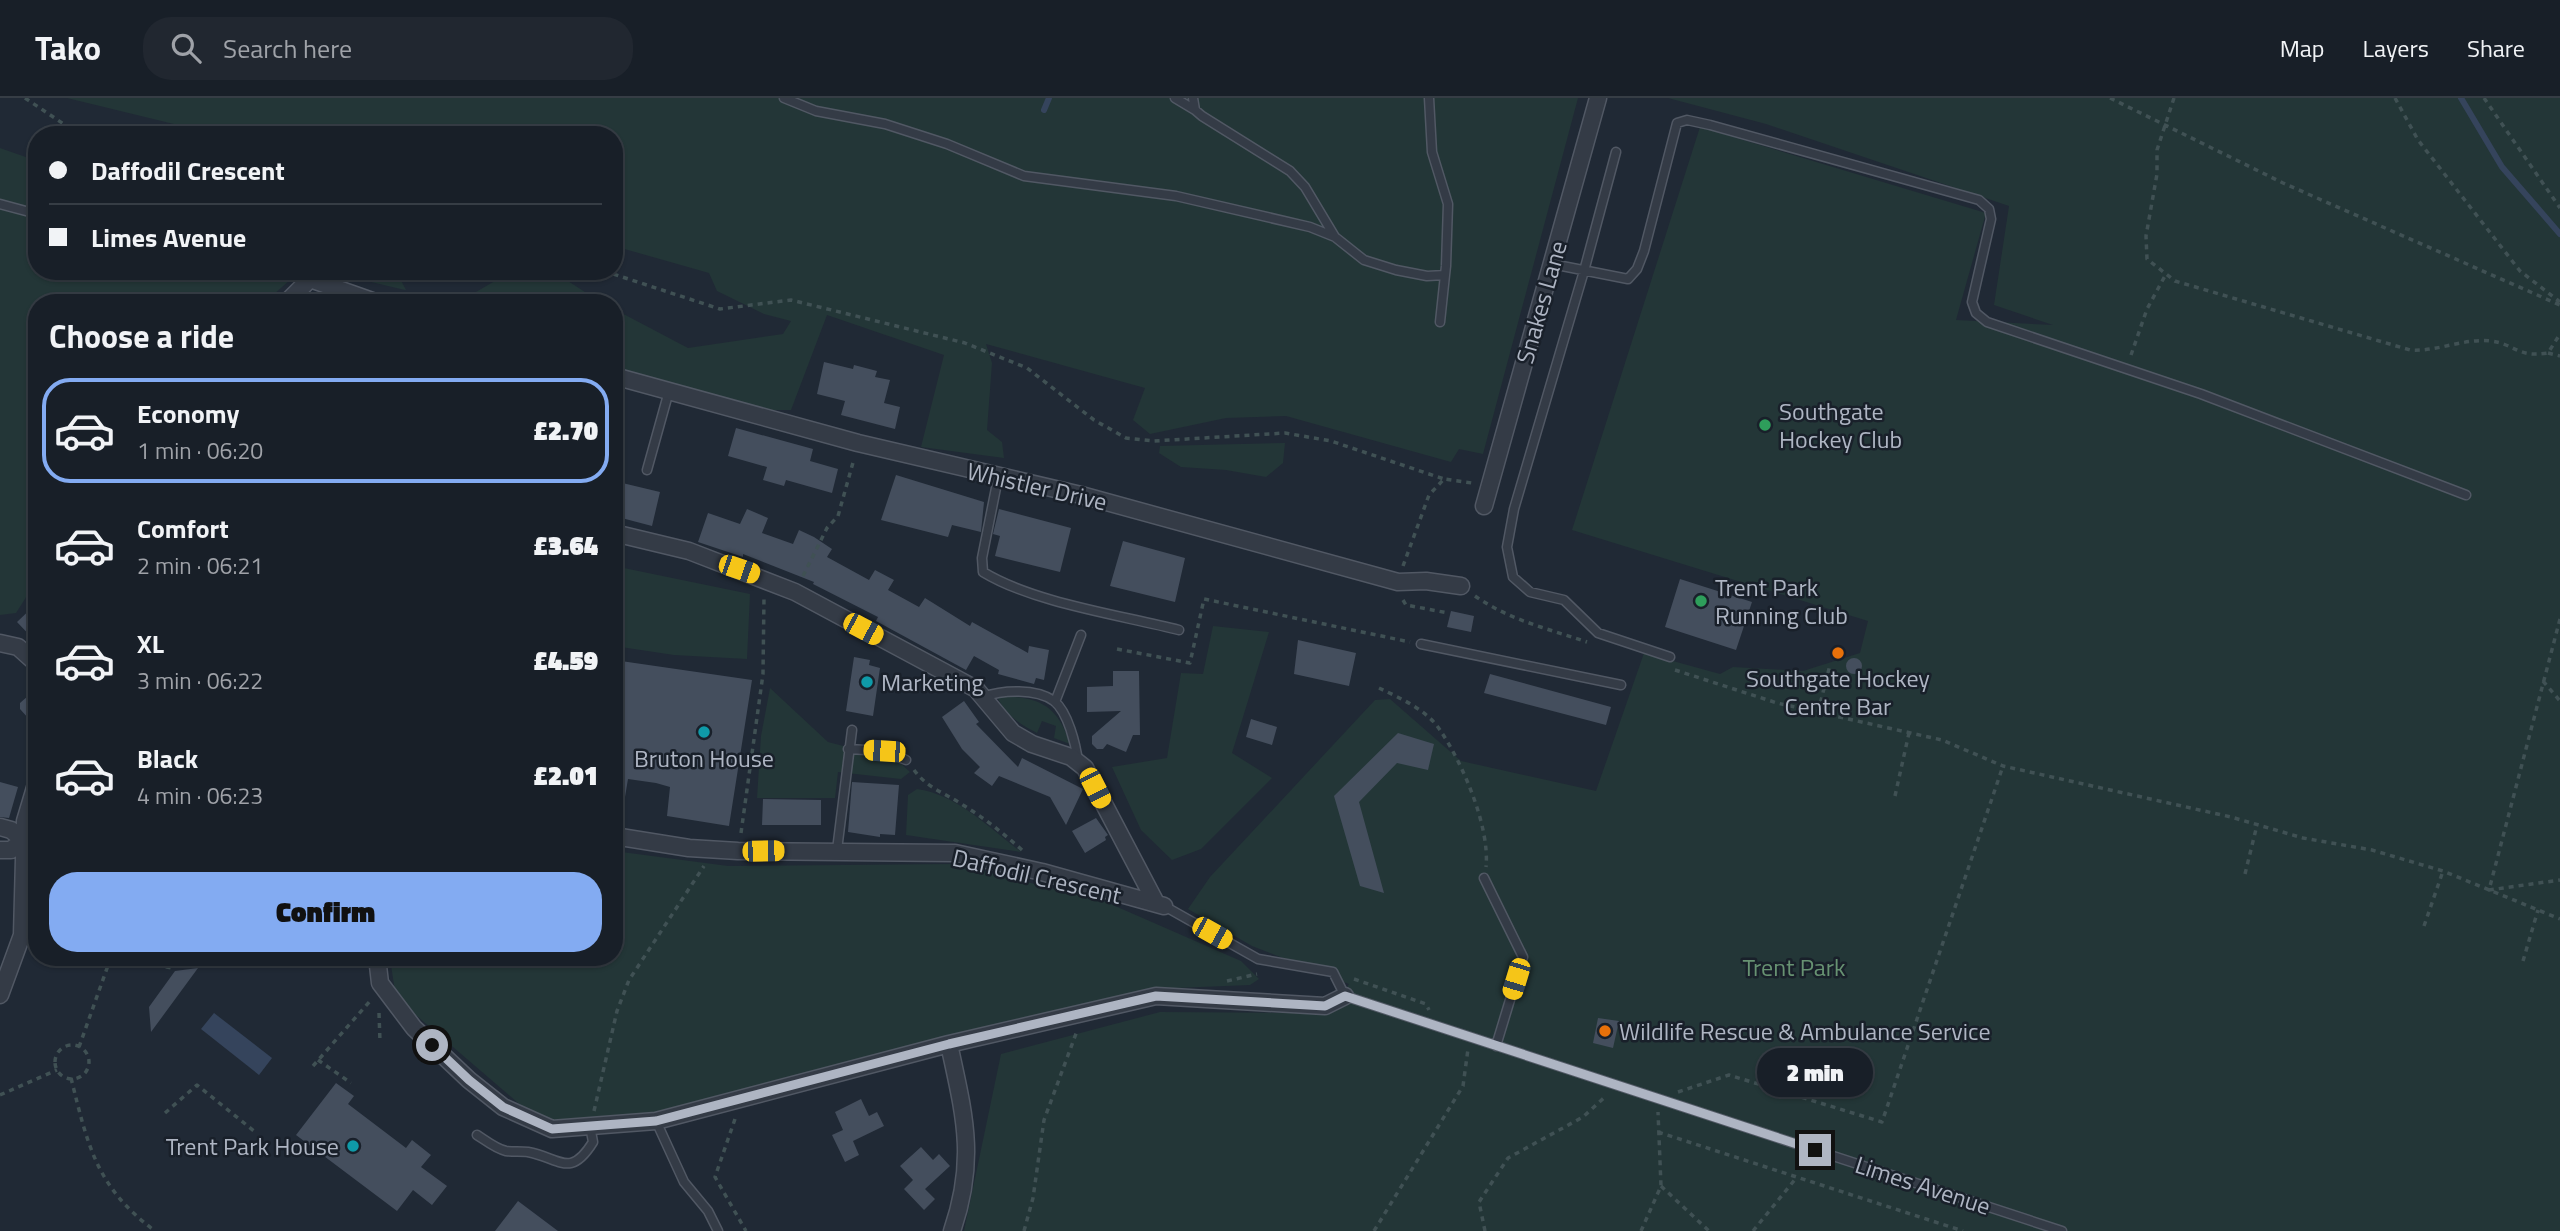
<!DOCTYPE html>
<meta charset="utf-8">
<style>
body{margin:0;font-family:"Titillium Web",sans-serif;background:#212730;color:#f1f3f6;height:100vh;display:flex;flex-direction:column;font-size:26px;white-space:nowrap}
*{box-sizing:border-box;margin:0}
p{font-size:23px;color:#9fa2a8}
.icon{flex:none;width:38px;height:38px;fill:none;stroke:currentColor;stroke-width:2;stroke-linecap:round;stroke-linejoin:round}
.map{position:relative;flex:1;overflow:hidden}
.panel{position:absolute;left:28px;top:196px;width:595px;height:672px;display:flex;flex-direction:column;background:#181f28;border-radius:28px;box-shadow:0 2px 5px #0004,0 0 0 2px #363d45}
.panel>*{flex:none}
.top-card{position:absolute;left:28px;top:28px;width:595px;height:154px;border-radius:28px;box-shadow:0 2px 5px #0004,0 0 0 2px #363d45;display:grid;align-content:center;height:154px;padding:0 21px;background:#181f28}
.end{position:absolute;width:32px;height:32px;margin:-16px;border:9px solid #aeb5c3;background:#111;box-shadow:0 0 0 4px #111}
.from{border-radius:50%}
.bubble{position:absolute;height:49px;border-radius:24px;background:#181f28;box-shadow:0 2px 5px #0004,0 0 0 2px #363d45;font-size:23px;font-weight:800;line-height:49px;text-align:center}
.car{position:absolute;width:21px;height:42px;margin:-21px -10px;border-radius:9px;box-shadow:0 0 5px 2px #0007;background:linear-gradient(#f5c518 24%,#345 0 40%,#f5c518 0 76%,#345 0 86%,#f5c518 0)}
.top-card b{display:flex;align-items:center;gap:24px;height:66px;font-size:26px}
.top-card b+b{border-top:2px solid #363d45}
.top-card i{width:18px;height:18px;background:#f1f3f6}
ul{padding:0;list-style:none}
li{display:flex;align-items:center;gap:21px;height:105px;margin:0 14px 10px;padding:0 7px;border:4px solid transparent;border-radius:28px}
li div{flex:1}
li b{display:block;font-size:26px}
li em{font-style:normal;font-weight:800}
li.current{border-color:#83abf2}
li>.icon{width:63px;height:63px;stroke-width:1.5}
h2{padding:0 21px;font-size:32px;line-height:84px}
.action{display:flex;gap:14px;margin-top:auto;padding:14px 21px}
.action a{flex:1;height:80px;border-radius:28px;background:#83abf2;color:#111;font-size:28px;font-weight:800;line-height:80px;text-align:center}
header{display:flex;align-items:center;gap:42px;box-sizing:border-box;height:98px;padding:0 35px;background:#181f28;border-bottom:2px solid #363d45}
header strong{font-size:33px}
nav{display:flex;gap:38px;margin-inline-start:auto;font-size:24px}
.search{width:490px;height:63px;background:#212730;display:flex;align-items:center;gap:18px;box-sizing:border-box;padding:0 24px;border-radius:28px;color:#9fa2a8;font-size:26px}
.map>svg:first-child{display:block}
.green{fill:#233637}
.water{fill:#35445c}
.lines{fill:none;stroke-linecap:round;stroke-linejoin:round}
.stream{stroke:#35445c;stroke-width:6}
.building{fill:#444e5d}
.lane-casing{stroke:#515864;stroke-width:11}
.street-casing{stroke:#515864;stroke-width:19}
.path{stroke:#405154;stroke-width:3.5;stroke-dasharray:5 5;stroke-linecap:butt}
.lane{stroke:#343b46;stroke-width:8}
.street{stroke:#343b46;stroke-width:16}
.route{stroke:#aeb5c3;stroke-width:9}
.leisure-dot{fill:#2e9e5b;stroke:#19202a;stroke-width:2.5}
.food-dot{fill:#e8710a;stroke:#19202a;stroke-width:2.5}
.culture-dot{fill:#0f9aa8;stroke:#19202a;stroke-width:2.5}
.labels{text-anchor:middle;dominant-baseline:central;stroke-width:5;stroke-linejoin:round;paint-order:stroke}
.street-label{font-size:24px;fill:#aeb5c3;stroke:#19202a}
.poi-label{font-size:24px;fill:#aeb5c3;stroke:#19202a;text-anchor:start}
.park-label{font-size:24px;fill:#679272;stroke:#19202a}
</style>
<header>
<strong>Tako</strong>
<div class="search"><svg class="icon" aria-label="search" viewBox="0 0 24 24"><circle cx="10" cy="10" r="6"/><path d="M15 15l6 6"/></svg>Search here</div>
<nav><a>Map</a><a>Layers</a><a>Share</a></nav>
</header>
<div class="map">
<svg width="2560" height="1133" viewBox="0 0 2560 1133">
<rect width="100%" height="100%" fill="#202935"/>
<path class="green" d="M67,0h1511l-95,356 -24,-5 -8,13 -165,-46 -60,2 -76,16 -17,-14 12,-32 -159,-44 6,19 -5,67 15,12 2,16 -83,-11 23,-92 -117,-40 -36,95h-23l-154,-43v-58l74,39 95,-14 8,-13 -27,-7 -47,-23 -8,-18 -95,-27v-111h-395z
M1668,0h892v1133h-1596l37,-177 159,-42 171,1 18,-29 -97,-38 -64,-37 22,-32 165,-177 15,-1 71,62 135,30 48,-138 76,21 13,-7 70,4 57,-18 8,-32 -296,-91 128,-403 286,86 -30,107 97,5 -59,-20 15,-99 -243,-82z
M0,50l37,13v110h263l-36,32h-227v277l-21,33 -16,2z
M325,173h71l10,19h-1z
M512,173l45,3 45,29h-145z
M1285,345l-2,20 -17,14 -40,-7 -45,-3 -22,-14 1,-7z
M614,468l136,28 -3,65 -73,-4 -60,-9z
M1213,528l56,6 -37,121 40,25 -71,71 -29,11 -31,-30 -29,-63 55,-9 14,-85 22,1z
M770,590l58,54 69,18 13,12 -9,7 -63,-7 -3,26h-78l4,-62z
M997,598c40,1 60,7 73,48l-16,-6 2,-12 -14,-5 -5,12c-17,-9 -32,-18 -40,-37z
M917,691c39,5 74,40 104,63l-115,-17 2,-40z
M614,753l114,15 227,-2 151,38 135,59 18,18 -9,6 -98,4 -513,128 -78,8 -36,-16 -129,-111 -5,-33 2,-8h221z"/>
<path class="water" d="M214,915l58,45 -13,17 -58,-46z"/>
<g class="lines">
<path class="stream" d="M2461,0l41,69 58,67
M1044,12l5,-12"/>
</g>
<path class="building" d="M824,264l29,7 1,-4 23,6 -2,6 15,3 -6,23 16,4 -5,22 -54,-14 4,-14 -28,-7z
M736,330l77,21 -3,12 28,8 -6,24 -46,-13 -2,6 -21,-6 4,-13 -39,-11z
M896,377l88,27 -3,30 -29,-7 -4,12 -67,-17z
M614,383l46,11 -8,34 -38,-10z
M747,411l21,9 -6,15 31,11 6,-14 15,7 18,12 -5,8 42,23 6,-10 19,10 -6,10 31,17 6,-9 45,28 2,-4 56,31 1,-7 20,4 -5,30 -8,-2 -2,6 -36,-10 1,-4 -25,-14 -8,14 -90,-49 2,-4 -65,-33 1,-2 -71,-28v3l-45,-15 10,-29 32,11z
M999,411l72,19 -11,44 -65,-16 5,-20 -7,-2z
M1123,443l62,17 -10,44 -65,-16z
M1680,481l72,23 -16,48 -71,-23z
M37,505v40l-20,-21z
M1451,513l23,5 -3,16 -24,-5z
M1298,542l58,13 -7,33 -55,-12z
M854,559l16,3 -1,5 11,3 -7,48 -27,-5z
M1846 568a8 8 0 1 1 16 0a8 8 0 1 1-16 0Z
M614,562l138,20 -23,146 -62,-10 3,-29 -14,-4 -28,-4 -5,30 -9,-1z
M1113,573h26l1,64h-7l-7,17 -19,-8 -4,5h-6l-5,-5v-8l29,-25 -34,1v-25l26,-1z
M1490,576l121,33 -5,18 -122,-32z
M37,590v40l-17,-19v-6z
M964,603l15,21 -3,2 42,43 4,-9 61,31 -17,36 -16,-28 -51,-21 -7,10 -18,-13 6,-6 -18,-18 -20,-32z
M1251,621l26,8 -5,18 -26,-8z
M1398,635l36,11 -6,26 -31,-7 -38,39 25,91 -24,-7 -26,-90z
M0,684l18,5 -9,31 -9,-1z
M852,684l47,3 -4,50 -15,-1v3l-32,-5z
M763,701l58,1v25h-59z
M1096,720l12,17 -3,2 1,3 -21,13 -13,-22z
M198,870l-47,64 -2,-25 26,-36z
M1598,920l21,3 -6,27 -20,-5z
M336,985l18,13 -6,8 58,44 6,-8 19,15 -10,12 26,19 -15,19 -19,-15 -16,21 -101,-76z
M861,1001l8,17 8,-4 7,14 -31,15 6,14 -14,7 -13,-27 11,-5 -8,-18z
M921,1049l12,13 6,-6 11,12 -25,23 10,10 -11,11 -20,-21 9,-9 -13,-14z
M518,1103l40,30h-63z"/>
<g class="lines">
<g class="lane-casing">
<path id="lane" d="M784,0l32,13 69,13 62,20 77,32 152,20 134,31 25,10
M1175,0l20,12
M1193,0l2,12 7,6 88,55 15,16 30,50 29,23 32,10 31,6 18,-1 1,-9 2,-62 -16,-52 -3,-54
M1616,54l-32,119 -70,238 -7,38 6,30 17,15 34,8 34,33 72,24
M0,106l37,10
M1552,166l76,15 9,-10 7,-18 33,-128 10,-3 23,5 269,75 10,9 2,10 -19,83 4,11 11,9 214,72 265,101
M284,173l26,8
M1440,224l5,-47
M647,372l22,-79
M998,380l-16,80 1,14c51,31 137,43 196,58
M1421,546l200,41
M983,599c19,-7 53,-9 71,4 14,11 22,44 24,61
M1055,604l26,-67
M848,651l36,2 22,9
M837,752l15,-120
M1484,780l39,79 -27,89
M1166,809l92,52 75,13 12,24 717,235
M656,1023l28,61 24,29 10,20
M477,1037c8,5 19,14 29,16 7,1 15,0 22,1 32,6 42,27 65,-10l-3,-16"/>
</g>
<g class="street-casing">
<path id="street" d="M286,205l24,-24 68,24
M614,278l244,67 223,52 317,87 28,-1 35,5
M1484,408l114,-408
M614,435l75,18 106,41 181,97 37,44 19,11 39,13 14,11 71,135
M0,545l18,4 19,17
M0,729l11,3 12,10 -12,10h-11
M614,738l75,12 49,3 217,2 87,19 122,34
M377,859l3,26 34,45 55,52 34,27 49,22 104,-8 293,-77 207,-48 169,10 20,-10
M0,897l22,-60 3,-114 12,-40
M949,946c15,70 28,115 3,187"/>
</g>
<path class="path" d="M25,0l55,37
M2110,0l173,85 277,122
M2174,0l-17,52v24l-11,62 1,23 28,22 235,69c27,2 53,-12 81,-9 24,3 26,17 57,12l12,-19
M2395,0l23,42 102,131 40,31
M2484,0l76,110
M604,173l116,38 71,-9 174,43 62,25 67,52 32,18 28,3 131,-8 46,8 113,38
M2548,255l12,3
M2131,257l16,-46 19,-35
M1403,468l26,-71 15,-16 28,4
M803,478l24,-48 11,-12 16,-57
M1475,498c34,24 74,33 112,46
M1403,502l3,5 42,8
M2560,521l-71,271 71,-10
M1117,551l73,14 14,-64 206,43
M1675,572l102,33 165,37 61,26 228,51 72,21 69,12 71,21 117,48
M2543,583l17,20
M1379,590c21,10 48,22 61,42 23,34 50,97 46,137
M1818,614l12,-47
M914,672c13,18 31,23 49,35 21,13 40,28 59,45
M1895,698l14,-63
M741,735l22,-159 1,-77
M2245,776l12,-49
M2424,828l19,-55
M127,859l44,11
M2523,863l15,-51
M1354,881l72,25 3,6
M1227,883l30,-7
M379,915l1,29
M55 964a17 17 0 1 1 34 0a17 17 0 1 1-34 0Z
M79,949l32,-90
M318,962l33,23
M313,968l58,-66
M71,980c17,68 25,109 84,153
M1678,994l51,-17 153,47 121,-356
M0,997l57,-25
M594,1013l23,-100 12,-31 75,-114
M165,1015l32,-28 57,46
M735,1021l-20,58 31,54
M1658,1034l305,99
M1661,1088l48,45
M1024,1133l9,-33 11,-78 33,-89
M1374,1133l89,-145 5,-37
M1485,1133l-6,-29 29,-44 75,-41 23,-21
M1641,1133l20,-45 -3,-74
M1753,1133l44,-54"/>
<use href="#lane" class="lane"/>
<use href="#street" class="street"/>
</g>
<g class="lines">
<path class="route" d="M432,947l37,35 34,27 49,22 104,-8 293,-77 207,-48 169,10 20,-10 470,154"/>
</g>
<g class="leisure-dot">
<circle cx="1765" cy="327" r="7"/>
<circle cx="1701" cy="503" r="7"/>
</g>
<g class="food-dot">
<circle cx="1838" cy="555" r="7"/>
<circle cx="1605" cy="933" r="7"/>
</g>
<g class="culture-dot">
<circle cx="867" cy="584" r="7"/>
<circle cx="704" cy="634" r="7"/>
<circle cx="353" cy="1048" r="7"/>
</g>
<g class="labels">
<g class="street-label">
<text transform="translate(1541 204) rotate(-74)">Snakes Lane</text>
<text transform="translate(1037 388) rotate(13)">Whistler Drive</text>
<text transform="translate(1037 778) rotate(13)">Daffodil Crescent</text>
<text transform="translate(1923 1087) rotate(18)">Limes Avenue</text>
</g>
<g class="poi-label">
<text x="1779" y="313">Southgate<tspan x="1779" dy="28">Hockey Club</tspan></text>
<text x="1715" y="489">Trent Park<tspan x="1715" dy="28">Running Club</tspan></text>
<text x="1838" y="580" text-anchor="middle">Southgate Hockey<tspan x="1838" dy="28">Centre Bar</tspan></text>
<text x="881" y="584">Marketing</text>
<text x="704" y="660" text-anchor="middle">Bruton House</text>
<text x="1619" y="933">Wildlife Rescue &amp; Ambulance Service</text>
<text x="339" y="1048" text-anchor="end">Trent Park House</text>
</g>
<g class="park-label">
<text x="1794" y="869">Trent Park</text>
</g>
</g>
</svg>
<i class="end from" style="left:432px;top:947px"></i>
<i class="end" style="left:1815px;top:1052px"></i>
<div class="bubble" style="left:1757px;top:950px;width:116px">2 min</div>
<i class="car" style="left:739px;top:471px;rotate:109deg"></i>
<i class="car" style="left:863px;top:531px;rotate:118deg"></i>
<i class="car" style="left:884px;top:653px;rotate:274deg"></i>
<i class="car" style="left:1095px;top:690px;rotate:153deg"></i>
<i class="car" style="left:763px;top:753px;rotate:89deg"></i>
<i class="car" style="left:1212px;top:835px;rotate:119deg"></i>
<i class="car" style="left:1516px;top:881px;rotate:197deg"></i>
<div class="top-card">
<b><i class="from"></i>Daffodil Crescent</b>
<b><i></i>Limes Avenue</b>
</div>
<section class="panel">
<h2>Choose a ride</h2>
<ul>
<li class="current"><svg class="icon" aria-label="car" viewBox="0 0 24 24"><path d="M5 17H2v-5l4-1 3-4h7l3 4 3 1v5h-3M9 17h6M6 11h13"/><circle cx="7" cy="17" r="2"/><circle cx="17" cy="17" r="2"/></svg><div><b>Economy</b><p>1 min · 06:20</p></div><em>£2.70</em></li>
<li><svg class="icon" aria-label="car" viewBox="0 0 24 24"><path d="M5 17H2v-5l4-1 3-4h7l3 4 3 1v5h-3M9 17h6M6 11h13"/><circle cx="7" cy="17" r="2"/><circle cx="17" cy="17" r="2"/></svg><div><b>Comfort</b><p>2 min · 06:21</p></div><em>£3.64</em></li>
<li><svg class="icon" aria-label="car" viewBox="0 0 24 24"><path d="M5 17H2v-5l4-1 3-4h7l3 4 3 1v5h-3M9 17h6M6 11h13"/><circle cx="7" cy="17" r="2"/><circle cx="17" cy="17" r="2"/></svg><div><b>XL</b><p>3 min · 06:22</p></div><em>£4.59</em></li>
<li><svg class="icon" aria-label="car" viewBox="0 0 24 24"><path d="M5 17H2v-5l4-1 3-4h7l3 4 3 1v5h-3M9 17h6M6 11h13"/><circle cx="7" cy="17" r="2"/><circle cx="17" cy="17" r="2"/></svg><div><b>Black</b><p>4 min · 06:23</p></div><em>£2.01</em></li>
</ul>
<div class="action"><a>Confirm</a></div>
</section>
</div>
